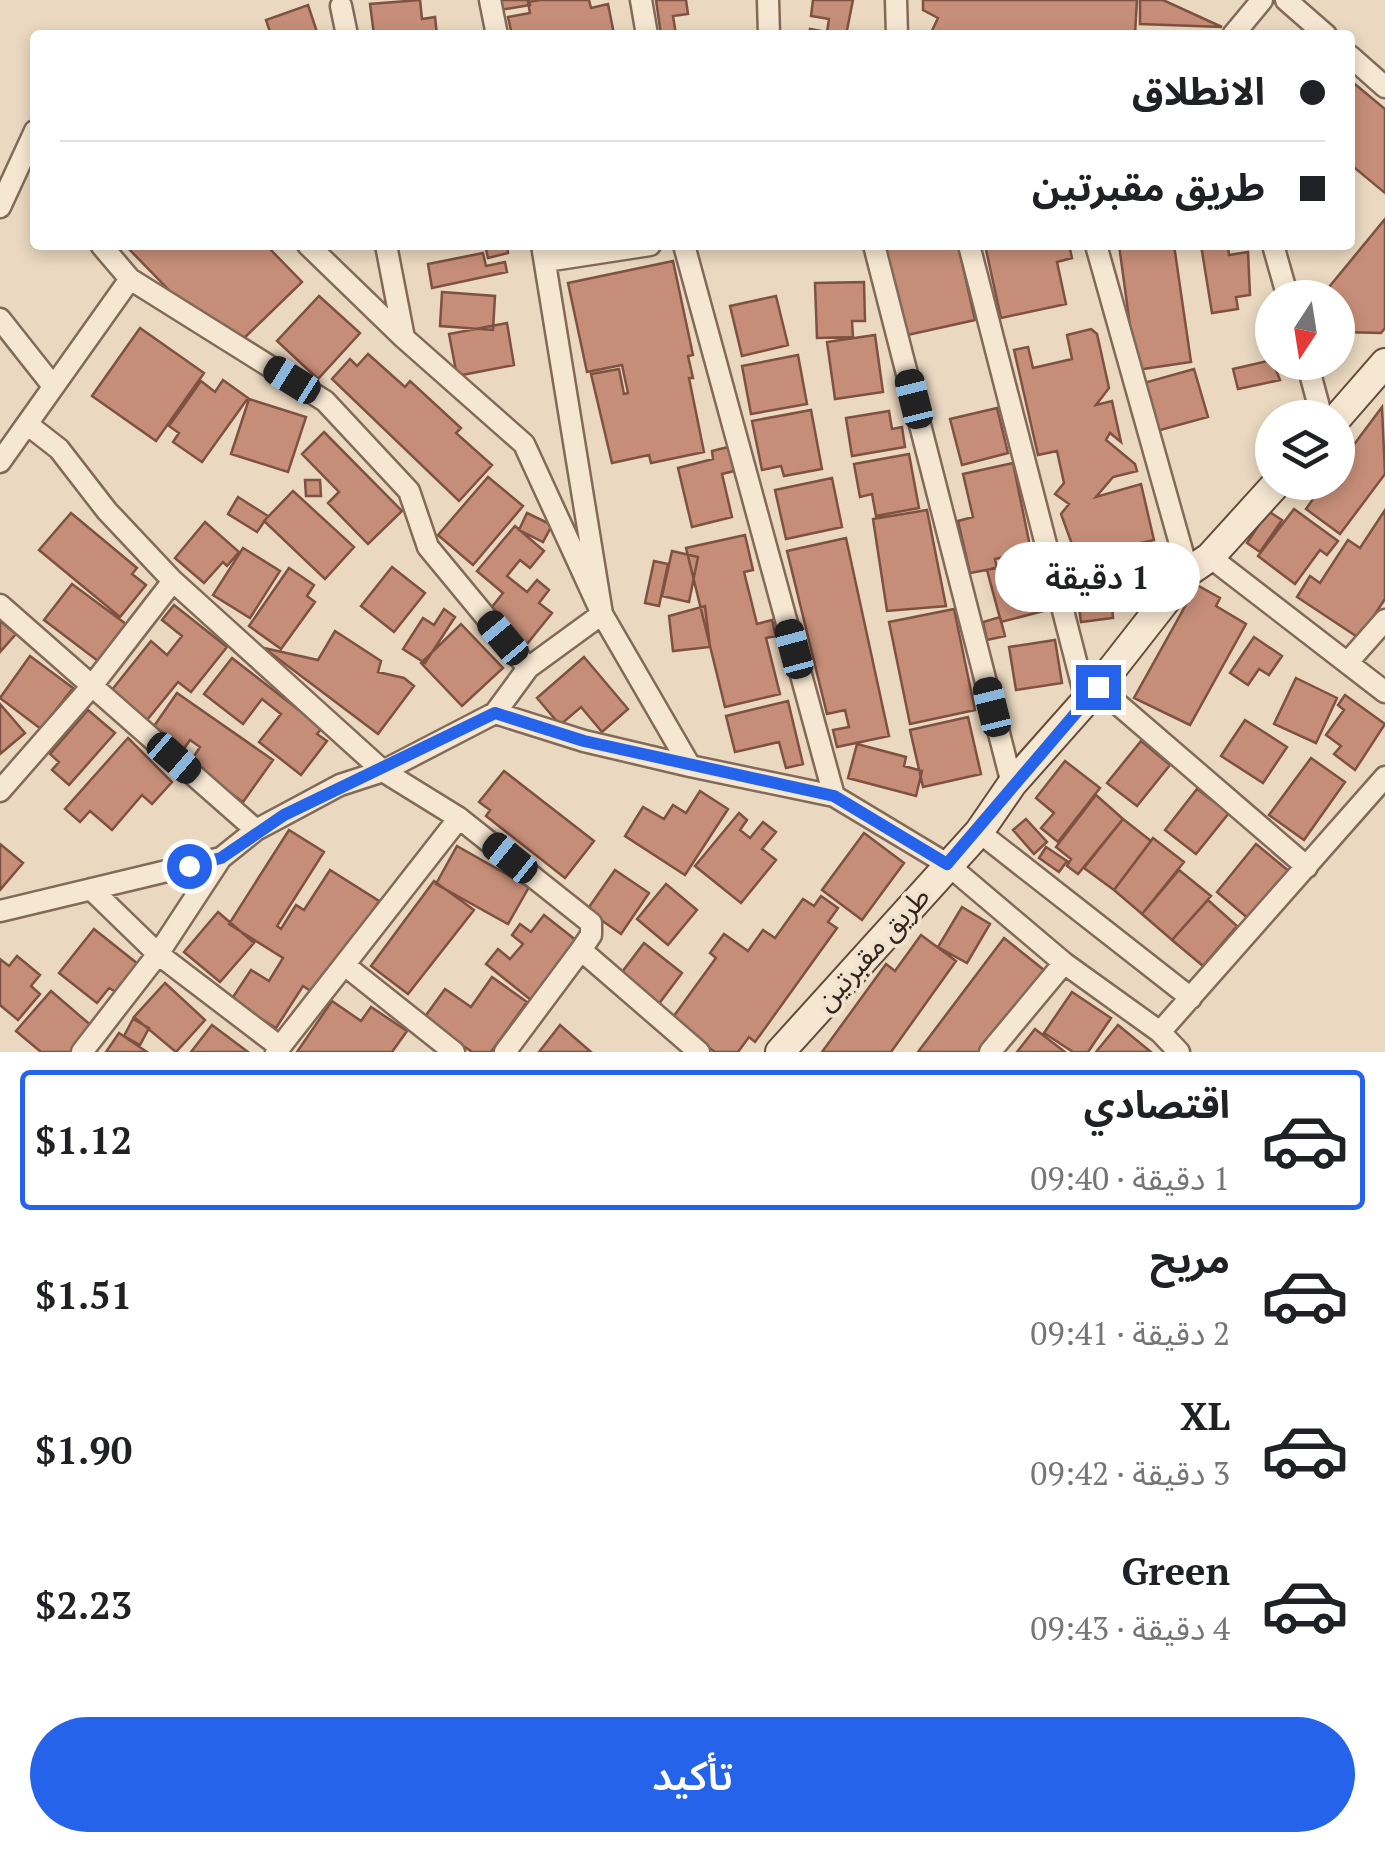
<!DOCTYPE html>
<html lang="ar">
<meta charset="utf-8">
<style>
body{margin:0;font-family:"PT Serif","Noto Sans Arabic",serif;background:#f6f6f6;color:#202124;direction:rtl;height:100vh;display:flex;flex-direction:column;font-size:38px;white-space:nowrap}
*{box-sizing:border-box;margin:0}
p{font-size:32px;color:#757577}
.icon{flex:none;width:55px;height:55px;fill:none;stroke:currentColor;stroke-width:2;stroke-linecap:round;stroke-linejoin:round}
.map{position:relative;height:1052px;overflow:hidden;direction:ltr}
.panel{display:flex;flex-direction:column;background:#fff;flex:1}
.panel>*{flex:none}
.top-card{position:absolute;left:30px;top:30px;width:1325px;height:220px;border-radius:10px;box-shadow:0 5px 15px #0003;direction:rtl;display:grid;align-content:center;height:220px;padding:0 30px;background:#fff}
.needle{width:65px;rotate:192deg}
.buttons{position:absolute;left:1255px;top:280px;display:grid;gap:20px}
.buttons a{display:grid;place-items:center;width:100px;height:100px;border-radius:50%;background:#fff;box-shadow:0 5px 15px #0003;font-size:50px}
.end{position:absolute;width:45px;height:45px;margin:-22px;border:12px solid #2563eb;background:#fff;box-shadow:0 0 0 5px #fff}
.from{border-radius:50%}
.bubble{position:absolute;height:70px;border-radius:35px;background:#fff;box-shadow:0 5px 15px #0003;font-size:32px;font-weight:600;line-height:70px;text-align:center;direction:rtl}
.car{position:absolute;width:30px;height:60px;margin:-30px -15px;border-radius:12px;box-shadow:0 0 8px 2px #0007;background:linear-gradient(#222 24%,#8ab4d8 0 40%,#222 0 76%,#8ab4d8 0 86%,#222 0)}
.top-card b{display:flex;align-items:center;gap:35px;height:95px;font-size:38px}
.top-card b+b{border-top:2px solid #e0e0e0}
.top-card i{width:25px;height:25px;background:#202124}
ul{padding:18px 0 0;list-style:none}
li{display:flex;align-items:center;gap:30px;height:140px;margin:0 20px 15px;padding:0 10px;border:5px solid transparent;border-radius:10px}
li div{flex:1}
li b{display:block;font-size:38px}
li em{font-style:normal;font-weight:600}
li.current{border-color:#2563eb}
li>.icon{width:90px;height:90px;stroke-width:1.5}
.cta{display:flex;gap:20px;margin-top:auto;padding:20px 30px}
.cta a{flex:1;height:115px;border-radius:60px;background:#2563eb;color:#fff;font-size:40px;font-weight:600;line-height:115px;text-align:center}
.map>svg:first-child{display:block}
.building{fill:#c68e78;stroke:#7f5141;stroke-width:2.5}
.lines{fill:none;stroke-linecap:round;stroke-linejoin:round}
.street-casing{stroke:#826a59;stroke-width:25}
.secondary-casing{stroke:#644b3c;stroke-width:32}
.street{stroke:#f6e7d2;stroke-width:20}
.secondary{stroke:#f6e7d2;stroke-width:28}
.route{stroke:#2563eb;stroke-width:12}
.labels{text-anchor:middle;dominant-baseline:central;stroke-width:8;stroke-linejoin:round;paint-order:stroke}
.street-label{font-size:28px;fill:#32241d;stroke:#f2e3cf}
</style>
<div class="map">
<svg width="1385" height="1052" viewBox="0 0 1385 1052">
<rect width="100%" height="100%" fill="#ead8c0"/>
<path class="building" d="M420,0l2,19 13,-2 2,18h-63l-4,-31z
M499,0h30l1,5 -30,5z
M540,0h49l2,8 17,-4 6,30 -102,1 -4,-18 22,-4 -2,-11z
M656,0h30l2,14 -15,2 3,19h-15z
M813,0h40l-7,35h-37l1,-6 17,3 2,-13 -18,-3z
M923,0h214l-2,34 -205,1 8,-17 -15,-8z
M1140,0h23l59,27 -82,-3z
M308,5l10,30h-47l-5,-15z
M1350,80l35,29v84l-35,-29z
M1385,219v109l-4,5 -41,-1 -2,-34h-18z
M125,245h141l36,37 -65,63 -29,-29 -7,7z
M485,245h22l1,8 -20,5z
M885,245h73l17,75 -72,16z
M985,245h84l3,13 -15,4 9,42 -65,14z
M1119,245h55l17,117 -55,8z
M1201,245h27l1,10 19,-3 2,43 -14,2 2,12 -26,4z
M483,253l3,13 19,-4 2,10 -75,16 -4,-24z
M673,261l20,94 -5,1 5,22h-4l15,74 -53,11 -2,-8 -37,8 -21,-89 28,-5 5,25 4,-1 -6,-28 -35,7 -19,-89z
M864,282l1,39h-13l1,16 -36,1 -2,-55z
M442,292l53,4 -2,34 -53,-4z
M319,296l41,37 -42,46 -41,-38z
M776,296l12,49 -46,11 -12,-50z
M507,323l7,42 -57,11 -8,-42z
M140,328l64,45 -48,68 -64,-45z
M1091,329l6,5 12,54 -13,17 16,-4 9,41 -11,-9 -4,7 29,24 2,7 -24,6 -17,20 45,-13 13,56 -77,18 -16,-44 8,-10 -14,-10 9,-11 -7,-32 -19,4 -24,-105 14,-3 5,21 39,-9 -5,-24z
M875,335l8,57 -48,7 -8,-57z
M368,354l37,33 5,-6 51,47 -5,5 36,32 -33,36 -127,-122 18,-20 7,7z
M798,355l9,49 -56,10 -9,-48z
M1272,360l8,20 -42,9 -5,-20z
M1194,369l14,48 -55,15 -13,-48z
M223,380l25,18 -46,64 -29,-20 6,-9 -10,-7 32,-45 14,11z
M249,399l57,18 -18,55 -57,-18z
M1382,407l3,67 -45,60 -34,-25 19,-27h13v-16z
M997,408l11,45 -46,12 -12,-46z
M811,410l11,59 -38,7 -3,-10 -19,4 -10,-49z
M889,411l3,18 10,-2 3,20 -53,9 -6,-38z
M324,432l78,79 -34,33 -40,-41 11,-11 -37,-38z
M728,447l6,24 -12,3 10,43 -40,10 -14,-59 35,-9 -1,-8z
M909,454l10,54 -43,8 -4,-22 -12,3 -6,-33z
M1013,463l18,88 -36,8 2,9 -27,5 -12,-52 15,-4 -10,-43z
M488,477l35,29 -50,59 -35,-30z
M832,478l10,49 -56,12 -11,-49z
M305,480h15l1,16h-15z
M293,491l61,56 -29,32 -61,-58z
M238,497l30,19 -11,16 -29,-18z
M1294,509l44,32 -11,14 -7,-5 -25,34 -37,-28z
M927,510l19,96 -59,5 -14,-92z
M1385,510v89l-26,39 -62,-41 13,-21 10,7 28,-43 12,8z
M1268,511l14,9 -22,32 -13,-9z
M71,513l66,55 -5,6 14,11 -26,32 -81,-67z
M527,513l25,12 -9,17 -24,-12z
M205,522l34,30 -12,14 -4,-4 -19,21 -29,-25z
M515,526l29,25 -14,17 -10,-8 -13,16 20,16 10,-12 12,10 -10,13 13,10 -25,31 -39,-32 15,-19 -26,-22z
M745,535l8,35 -9,2 13,52 15,-4 4,16 -10,2 14,56 -55,13 -39,-159z
M846,538l43,198 -52,11 -4,-17 16,-3 -4,-17 -18,4 -40,-163z
M243,548l37,23 -30,47 -37,-23z
M672,551l26,6 -9,45 -27,-6z
M1140,556l2,14 -12,1 4,34 -22,2 1,11 -32,4 -8,-57z
M1032,557l15,53 -46,12 -14,-52z
M654,561l14,3 -9,42 -14,-3z
M392,567l33,26 -31,39 -33,-26z
M289,568l25,17 -7,11 8,6 -34,47 -32,-23z
M72,584l54,40 -28,37 -54,-41z
M1197,585l23,13 -4,8 30,18 -56,101 -56,-27z
M174,605l53,42 -36,45 -13,-10 -31,38 -36,-29 40,-50 16,14 15,-19 -20,-16z
M705,606l5,41 -37,4 -4,-35z
M444,609l11,8 -30,46 -22,-14 20,-31 11,7z
M954,609l21,101 -65,14 -21,-102z
M1000,617l5,19 -18,4 -4,-18z
M0,621l16,13 -16,18z
M461,624l42,44 -41,38 -41,-43z
M335,631l46,30 -3,11 26,6 10,8 -36,48 -114,-86 54,12z
M1254,637l28,19 -13,19 -10,-6 -11,16 -18,-12z
M1055,640l7,43 -46,7 -7,-43z
M30,656l43,32 -32,41 -41,-31z
M584,657l44,52 -26,23 -21,-25 -21,18 -23,-27z
M232,658l90,70 -5,6 10,7 -26,34 -42,-33 22,-28 -19,-15 -19,25 -39,-30z
M1296,678l41,20 -21,45 -42,-19z
M177,693l96,67 -30,42 -54,-38 11,-17 -10,-7 -9,13 -31,-21z
M1345,695l40,29 -30,46 -21,-16 7,-8 -15,-11 18,-25 -6,-5z
M788,701l15,63 -17,4 -7,-26 -44,10 -9,-36z
M0,704l25,29 -25,21z
M88,710l27,23 -46,52 -17,-15 7,-8 -9,-8z
M968,717l13,57 -58,13 -13,-57z
M1245,720l42,27 -24,36 -42,-27z
M128,738l44,44 -20,22 -10,-9 -30,35 -22,-19 -10,11 -15,-13z
M1141,741l29,24 -33,41 -30,-23z
M857,744l49,13 -2,9 18,5 -6,25 -68,-18z
M1311,758l34,24 -41,58 -35,-25z
M1065,761l35,27 -42,54 -17,-14 13,-15 -18,-15z
M504,771l90,70 -29,37 -79,-62 4,-6 -11,-8z
M1197,789l32,24 -33,41 -31,-24z
M700,791l28,18 -43,66 -60,-39 18,-29 21,12 9,-14 13,8z
M1096,795l27,24 -45,55 -11,-8 4,-7 -15,-12z
M739,813l8,7 -7,10 10,8 13,-16 13,10 -14,17 14,11 -35,43 -46,-37z
M1026,819l21,23 -13,12 -21,-24z
M1123,819l28,22 -37,49 -30,-22z
M289,830l35,22 -47,74 4,3 15,-24 8,5 26,-40 49,31 -61,95 -15,-10 -27,42 -45,-28 20,-30 18,11 14,-23 -54,-34z
M864,833l40,30 -42,57 -40,-30z
M1153,838l31,24 -42,52 -28,-24z
M0,844l23,19 -23,27z
M1256,844l34,28 -40,48 -33,-28z
M457,846l72,41 -21,37 -72,-40z
M1046,847l21,14 -8,11 -20,-14z
M615,870l34,23 -28,41 -34,-24z
M1179,870l32,26 -39,44 -30,-26z
M434,881l40,29 -66,84 -37,-28z
M666,884l31,26 -29,35 -31,-26z
M821,896l17,12 -10,14 9,6 -82,114 -6,-5 -11,15h-23l-44,-32 45,-62 -6,-5 14,-19 24,17 15,-21 12,8 28,-39 11,7z
M1208,900l29,26 -34,40 -31,-26z
M962,907l28,17 -23,39 -29,-16z
M218,912l36,31 -34,39 -36,-30z
M544,915l33,26 -46,59 -45,-36 12,-15 12,10 13,-15 -11,-9 8,-11 11,8z
M94,929l44,35 -22,28 -7,-4 -12,15 -38,-30z
M921,935l35,26 -65,91h-69l64,-88 9,7z
M1004,938l40,32 -65,82h-61z
M644,943l38,30 -24,32 -39,-29z
M17,956l23,19 -9,11 9,8 -22,26 -18,-15v-46l9,7z
M492,977l35,25 -36,50h-19l-48,-34 21,-29 26,18z
M165,983l40,37 -29,32 -42,-35z
M51,991l43,37 -21,24h-32l-25,-21z
M1072,992l39,26 -23,34h-15l-29,-19z
M332,1001l29,20 10,-14 36,24 -15,21h-95z
M133,1019l16,9 -9,17 -16,-9z
M212,1025l36,27h-57z
M560,1025l31,27h-52z
M1118,1025l33,27h-55z
M1035,1029l30,23h-48z
M119,1033l28,19h-41z"/>
<g class="lines">
<g class="street-casing">
<path id="street" d="M490,0l7,35
M641,0l6,35
M768,0l1,35
M896,0l1,35
M1286,0l40,35
M341,6l6,29
M1233,35l29,-35
M1350,56l35,31
M0,207l35,-76
M101,245l29,34 195,122 84,90 19,56 100,121
M386,245l18,93
M542,245l60,369 88,152 144,30 113,68 117,99 96,69 19,20
M684,245l150,551
M874,245l138,539
M969,245l117,455
M1096,245l92,327
M1273,245l15,53
M546,261l104,-16
M0,319l53,67
M1307,362l15,56
M27,424l103,-145
M0,462l27,-38 32,25 48,62 66,70 210,190 76,47 132,105v12l-10,15 118,102
M1210,557l175,135
M0,605l256,225
M1348,662l37,-42
M1098,687l209,180
M495,713l89,28 106,25
M0,791l91,-104 82,-106
M979,832l212,166
M91,889l67,65 122,93
M0,911l221,-53 35,-28 84,-45 43,-14 112,-58 33,-45 74,-54 -78,-170 -120,-106 -96,-93
M347,967l107,85
M1160,1032l225,-255
M82,1052l76,-98 63,-96
M276,1052l183,-234
M505,1052l76,-102
M990,1052l74,-89"/>
</g>
<g class="secondary-casing">
<path id="secondary" d="M1337,418l48,-55
M780,1052l199,-220 33,-48 86,-97 90,-115 22,-15 68,-75"/>
</g>
<use href="#street" class="street"/>
<use href="#secondary" class="secondary"/>
</g>
<g class="lines">
<path class="route" d="M189,866l32,-8 63,-43 211,-102 89,28 250,55 113,68 151,-177"/>
</g>
<g class="labels">
<g class="street-label">
<text transform="translate(872 948) rotate(-48)">طريق مقبرتين</text>
</g>
</g>
</svg>
<div class="buttons">
<a><svg class="needle" viewBox="-14 -14 28 28"><path d="M0-13l5 13h-10z" fill="#e53935"/><path d="M0 13l5-13h-10z" fill="#757577"/></svg></a>
<a><svg class="icon" aria-label="layers" viewBox="0 0 24 24"><path d="M12 4l9 5-9 5-9-5zM3 14l9 5 9-5"/></svg></a>
</div>
<i class="end from" style="left:189px;top:866px"></i>
<i class="end" style="left:1098px;top:687px"></i>
<div class="bubble" style="left:995px;top:542px;width:205px">1 دقيقة</div>
<i class="car" style="left:292px;top:380px;rotate:302deg"></i>
<i class="car" style="left:914px;top:399px;rotate:346deg"></i>
<i class="car" style="left:503px;top:638px;rotate:320deg"></i>
<i class="car" style="left:794px;top:649px;rotate:345deg"></i>
<i class="car" style="left:992px;top:707px;rotate:346deg"></i>
<i class="car" style="left:174px;top:758px;rotate:131deg"></i>
<i class="car" style="left:510px;top:858px;rotate:309deg"></i>
<div class="top-card">
<b><i class="from"></i>الانطلاق</b>
<b><i></i>طريق مقبرتين</b>
</div>
</div>
<section class="panel">
<ul>
<li class="current"><svg class="icon" aria-label="car" viewBox="0 0 24 24"><path d="M5 17H2v-5l4-1 3-4h7l3 4 3 1v5h-3M9 17h6M6 11h13"/><circle cx="7" cy="17" r="2"/><circle cx="17" cy="17" r="2"/></svg><div><b>اقتصادي</b><p>1 دقيقة · 09:40</p></div><em>$1.12</em></li>
<li><svg class="icon" aria-label="car" viewBox="0 0 24 24"><path d="M5 17H2v-5l4-1 3-4h7l3 4 3 1v5h-3M9 17h6M6 11h13"/><circle cx="7" cy="17" r="2"/><circle cx="17" cy="17" r="2"/></svg><div><b>مريح</b><p>2 دقيقة · 09:41</p></div><em>$1.51</em></li>
<li><svg class="icon" aria-label="car" viewBox="0 0 24 24"><path d="M5 17H2v-5l4-1 3-4h7l3 4 3 1v5h-3M9 17h6M6 11h13"/><circle cx="7" cy="17" r="2"/><circle cx="17" cy="17" r="2"/></svg><div><b>XL</b><p>3 دقيقة · 09:42</p></div><em>$1.90</em></li>
<li><svg class="icon" aria-label="car" viewBox="0 0 24 24"><path d="M5 17H2v-5l4-1 3-4h7l3 4 3 1v5h-3M9 17h6M6 11h13"/><circle cx="7" cy="17" r="2"/><circle cx="17" cy="17" r="2"/></svg><div><b>Green</b><p>4 دقيقة · 09:43</p></div><em>$2.23</em></li>
</ul>
<div class="cta"><a>تأكيد</a></div>
</section>
